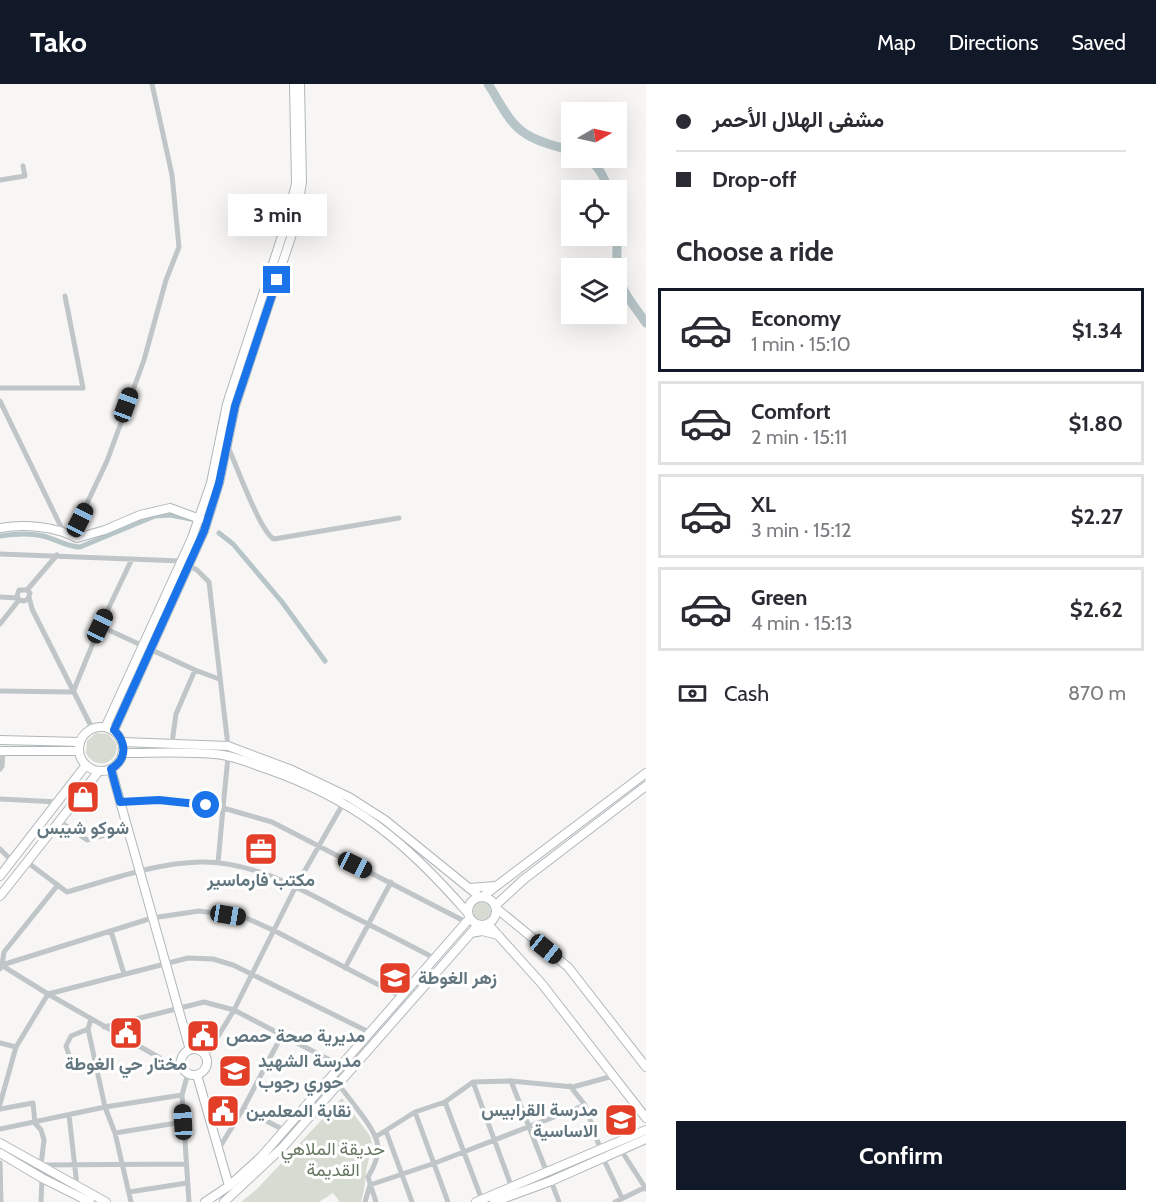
<!DOCTYPE html>
<meta charset="utf-8">
<style>
body{margin:0;font-family:Cabin,Vazirmatn,sans-serif;background:#f2f2f3;color:#2b2b33;height:100vh;display:flex;flex-direction:column;font-size:22px;white-space:nowrap}
*{box-sizing:border-box;margin:0}
p{font-size:20px;color:#7c7c81}
.icon{flex:none;width:33px;height:33px;fill:none;stroke:currentColor;stroke-width:2;stroke-linecap:round;stroke-linejoin:round}
.map{position:relative;flex:1;overflow:hidden}
.details{display:flex;flex-direction:column;background:#fff;width:510px}
.details>*{flex:none}
.guide{display:grid;align-content:center;height:132px;padding:0 30px;background:#fff}
.needle{width:39px;rotate:81deg}
.controls{position:absolute;left:561px;top:18px;display:grid;gap:12px}
.controls a{display:grid;place-items:center;width:66px;height:66px;border-radius:0px;background:#fff;box-shadow:0 6px 24px #0002;font-size:30px}
.end{position:absolute;width:27px;height:27px;margin:-14px;border:8px solid #1a73e8;background:#fff;box-shadow:0 0 0 3px #fff}
.from{border-radius:50%}
.bubble{position:absolute;height:42px;border-radius:0px;background:#fff;box-shadow:0 6px 24px #0002;font-size:20px;font-weight:700;line-height:42px;text-align:center}
.car{position:absolute;width:18px;height:36px;margin:-18px -9px;border-radius:8px;box-shadow:0 0 4px 2px #0007;background:linear-gradient(#222 24%,#8ab4d8 0 40%,#222 0 76%,#8ab4d8 0 86%,#222 0)}
.guide b{display:flex;align-items:center;gap:21px;height:57px;font-size:22px}
.guide b+b{border-top:2px solid #e1e1e2}
.guide i{width:15px;height:15px;background:#2b2b33}
ul{padding:0;list-style:none}
li{display:flex;align-items:center;gap:18px;height:84px;margin:0 12px 9px;padding:0 18px;border:3px solid #e1e1e2;border-radius:0px}
li div{flex:1}
li b{display:block;font-size:22px}
li em{font-style:normal;font-weight:700}
li.selected{border-color:#111827}
li>.icon{width:54px;height:54px;stroke-width:1.5}
h2{padding:0 30px;font-size:27px;line-height:72px}
.pay{display:flex;align-items:center;gap:15px;height:66px;padding:0 30px;font-size:22px}
.pay p{margin-inline-start:auto}
.primary-button{display:flex;gap:12px;margin-top:auto;padding:12px 30px}
.primary-button a{flex:1;height:69px;border-radius:0px;background:#111827;color:#fff;font-size:24px;font-weight:700;line-height:69px;text-align:center}
header{display:flex;align-items:center;gap:36px;box-sizing:border-box;height:84px;padding:0 30px;background:#111827;color:#fff}
header strong{font-size:28px}
nav{display:flex;gap:33px;margin-inline-start:auto;font-size:21px}
main{display:flex;flex:1;min-height:0}
.map>svg:first-child{display:block}
.green{fill:#d7dcd3}
.lines{fill:none;stroke-linecap:round;stroke-linejoin:round}
.canal{stroke:#b7c5c8;stroke-width:5}
.river{stroke:#b7c5c8;stroke-width:9}
.secondary-casing{stroke:#b0b7bb;stroke-width:10}
.primary-casing{stroke:#b1b7ba;stroke-width:10}
.street{stroke:#c0c5c8;stroke-width:5}
.secondary{stroke:#fff;stroke-width:8}
.primary{stroke:#fff;stroke-width:8}
.route{stroke:#1a73e8;stroke-width:8}
.labels{text-anchor:middle;dominant-baseline:central;stroke-width:6;stroke-linejoin:round;paint-order:stroke}
.poi-label{font-size:18px;font-weight:bold;fill:#62767f;stroke:#fff;text-anchor:start}
.park-label{font-size:18px;fill:#677761;stroke:#fff}
</style>
<header>
<strong>Tako</strong>
<nav><a>Map</a><a>Directions</a><a>Saved</a></nav>
</header>
<main>
<div class="map">
<svg width="646" height="1118" viewBox="0 0 646 1118">
<rect width="100%" height="100%" fill="#f7f6f4"/>
<path class="green" d="M96,649l12,1 8,8c5,21 -20,30 -30,11l1,-12z
M473 827a9 9 0 1 1 18 0a9 9 0 1 1-18 0Z
M342,1014l28,38c5,15 -3,23 -4,37 -1,11 -2,19 -5,29h-21l-7,-9 -14,9h-78l16,-13z"/>
<g class="lines">
<path class="canal" d="M219,449l14,11 49,58 43,59
M0,452c14,-2 30,-3 43,0 13,3 24,11 37,11l75,-31 15,-1 21,4"/>
<path class="river" d="M488,0c11,16 20,39 38,50 13,9 31,12 46,17
M587,74c12,9 17,18 21,32
M616,143c3,15 -1,32 2,47 3,18 19,35 28,49"/>
<g class="secondary-casing">
<path id="secondary" d="M0,444c24,-4 55,-2 77,10l28,-8 35,-15 30,-7 30,11
M0,656l80,2
M123,658l105,4 64,24 57,27 36,23 95,77
M0,667h79
M123,669c30,0 61,-2 91,1 18,1 36,9 53,15 89,31 139,73 200,143
M111,685l79,281
M469,804l26,-2
M468 827a14 14 0 1 1 28 0a14 14 0 1 1-28 0Z
M482,813l164,-124
M495,822l28,-26 123,-94
M496,824l72,59 78,100
M488,840l54,60 104,134
M471,849l11,-2 16,4
M181 978a13 13 0 1 1 26 0a13 13 0 1 1-26 0Z
M197,991l32,111
M205,1118l24,-16 32,-29 208,-238
M224,1118l59,-55 195,-222"/>
</g>
<g class="primary-casing">
<path id="primary" d="M106,642l86,-188 19,-55 16,-79 56,-171 13,-49 -2,-100
M79 665a22 22 0 1 1 44 0a22 22 0 1 1-44 0Z
M114,646l90,-199 15,-48 16,-77 60,-181 7,-43 -2,-98
M0,792l86,-111
M0,812l99,-125
M0,1059l106,59
M0,1069l42,25 48,24
M476,1118l170,-72
M494,1118l57,-21 95,-42"/>
</g>
<path class="street" d="M0,96l25,-4 -2,-10
M0,304h83l-18,-92
M0,317l63,130
M228,363c8,17 32,85 46,92l125,-21
M72,451l35,-74 37,-101 22,-80 13,-33 -7,-72 -20,-91
M0,470l181,7
M189,482l8,4 12,12 19,164
M27,506l3,3 -2,6 -4,2 -5,-1 -2,-4 2,-6h8l30,-35
M0,513l17,1
M29,513l3,12 60,119
M0,540l19,-24
M100,542l95,44 24,9
M0,607l73,1 27,-66 32,-67
M172,659l4,-29 19,-44
M228,673l-5,51 49,14 194,100
M0,685l2,-3 1,-15
M0,715l58,3
M120,718l52,-1 51,7 -5,55
M59,737l28,19 40,-11
M0,765l12,12
M27,778l40,30c43,-12 88,-29 133,-30 52,-1 99,26 144,50 30,15 60,30 90,46
M111,847l13,43
M1,881l47,29 -32,53
M2,881l2,-13 53,-66
M345,884l46,-86
M0,885l2,-4 150,-47 47,-7 45,6 31,14 127,66
M91,935l-3,10 17,78 10,26 16,69
M104,943l100,-25 30,8 48,25 -39,74 -25,41
M88,945l-17,7 -5,10 3,9 10,11 19,3
M282,951l59,31
M0,959l16,4 -16,57
M206,972l28,-46 62,-124 48,-84
M182,980l-15,-2 -119,-68 140,-36 25,1 20,6 138,68
M188,989l-6,22 7,107
M511,997l36,92
M473,998l39,106
M338,1000c9,11 17,22 26,34 17,23 19,34 4,59l8,25
M570,1002l15,19 16,46
M445,1018l37,98
M0,1025l33,-6 2,20 6,7 3,10 -3,25 144,-1
M243,1025l41,21
M415,1028l33,90
M69,1031l8,71
M0,1045l105,-22 77,-12
M386,1047l26,71
M115,1049l68,-11
M377,1052l38,-24 30,-10 28,-20 38,-1 62,6 40,-11
M621,1066l25,39
M603,1074l19,40
M0,1079l1,39
M551,1097l8,21
M129,1108l58,-9
M41,1118l1,-24
M365,1118l5,-17 65,-22 150,-58
M615,1118l31,-15"/>
<use href="#secondary" class="secondary"/>
<use href="#primary" class="primary"/>
</g>
<g class="lines">
<path class="route" d="M206,721l-47,-5 -39,2 -9,-33c16,-10 16,-26 3,-39l90,-199 15,-48 16,-77 42,-126"/>
</g>
<defs>
<g id="shop-square" transform="scale(1.725)"><rect x="-9" y="-9" width="18" height="18" rx="4" fill="#e23e28" stroke="#fff"/><path d="M-5-2.5h2.3a2.7 3.5 0 0 1 5.4 0H5L5.5 6h-11ZM-1.5-2.5h3a1.5 2.3 0 0 0-3 0Z" fill="#fff"/></g>
<g id="office-square" transform="scale(1.725)"><rect x="-9" y="-9" width="18" height="18" rx="4" fill="#e23e28" stroke="#fff"/><path d="M-6-3h4V-5.5h4V-3h4V5H-6ZM-1-4.5V-3h2v-1.5ZM-6 0V1H6V0Z" fill="#fff"/></g>
<g id="school-square" transform="scale(1.725)"><rect x="-9" y="-9" width="18" height="18" rx="4" fill="#e23e28" stroke="#fff"/><path d="M0-5L7-2L0 1L-7-2ZM-4 1L0 2.5L4 1V4Q0 6-4 4Z" fill="#fff"/></g>
<g id="civic-square" transform="scale(1.725)"><rect x="-9" y="-9" width="18" height="18" rx="4" fill="#e23e28" stroke="#fff"/><path d="M-.6-6.5H3V-4.5H.6V-3L4-1V1h2V6H-6V1h2V-1L-.6-3ZM-1.2 2.5V6h2.4V2.5Z" fill="#fff"/></g>
</defs>
<g fill-rule="evenodd">
<use href="#shop-square" x="83" y="713"/>
<use href="#office-square" x="261" y="765"/>
<use href="#school-square" x="395" y="894"/>
<use href="#civic-square" x="126" y="949"/>
<use href="#civic-square" x="203" y="952"/>
<use href="#school-square" x="235" y="987"/>
<use href="#civic-square" x="223" y="1027"/>
<use href="#school-square" x="621" y="1036"/>
</g>
<g class="labels">
<g class="poi-label">
<text x="83" y="744" text-anchor="middle">شوكو شيبس</text>
<text x="261" y="796" text-anchor="middle">مكتب فارماسير</text>
<text x="418" y="894">زهر الغوطة</text>
<text x="226" y="952">مديرية صحة حمص</text>
<text x="258" y="977">مدرسة الشهيد<tspan x="258" dy="21">حوري رجوب</tspan></text>
<text x="126" y="980" text-anchor="middle">مختار حي الغوطة</text>
<text x="598" y="1026" text-anchor="end">مدرسة القرابيس<tspan x="598" dy="21">الاساسية</tspan></text>
<text x="246" y="1027">نقابة المعلمين</text>
</g>
<g class="park-label">
<text x="333" y="1065">حديقة الملاهي<tspan x="333" dy="21">القديمة</tspan></text>
</g>
</g>
</svg>
<div class="controls">
<a><svg class="needle" viewBox="-14 -14 28 28"><path d="M0-13l5 13h-10z" fill="#e53935"/><path d="M0 13l5-13h-10z" fill="#7c7c81"/></svg></a>
<a><svg class="icon" aria-label="locate" viewBox="0 0 24 24"><circle cx="12" cy="12" r="6"/><path d="M12 2v4M12 18v4M2 12h4M18 12h4"/></svg></a>
<a><svg class="icon" aria-label="layers" viewBox="0 0 24 24"><path d="M12 4l9 5-9 5-9-5zM3 14l9 5 9-5"/></svg></a>
</div>
<i class="end from" style="left:206px;top:721px"></i>
<i class="end" style="left:277px;top:196px"></i>
<div class="bubble" style="left:228px;top:110px;width:99px">3 min</div>
<i class="car" style="left:126px;top:321px;rotate:20deg"></i>
<i class="car" style="left:80px;top:436px;rotate:27deg"></i>
<i class="car" style="left:100px;top:542px;rotate:25deg"></i>
<i class="car" style="left:355px;top:781px;rotate:116deg"></i>
<i class="car" style="left:228px;top:831px;rotate:99deg"></i>
<i class="car" style="left:546px;top:865px;rotate:129deg"></i>
<i class="car" style="left:183px;top:1038px;rotate:357deg"></i>
</div>
<section class="details">
<div class="guide">
<b><i class="from"></i>مشفى الهلال الأحمر</b>
<b><i></i>Drop-off</b>
</div>
<h2>Choose a ride</h2>
<ul>
<li class="selected"><svg class="icon" aria-label="car" viewBox="0 0 24 24"><path d="M5 17H2v-5l4-1 3-4h7l3 4 3 1v5h-3M9 17h6M6 11h13"/><circle cx="7" cy="17" r="2"/><circle cx="17" cy="17" r="2"/></svg><div><b>Economy</b><p>1 min · 15:10</p></div><em>$1.34</em></li>
<li><svg class="icon" aria-label="car" viewBox="0 0 24 24"><path d="M5 17H2v-5l4-1 3-4h7l3 4 3 1v5h-3M9 17h6M6 11h13"/><circle cx="7" cy="17" r="2"/><circle cx="17" cy="17" r="2"/></svg><div><b>Comfort</b><p>2 min · 15:11</p></div><em>$1.80</em></li>
<li><svg class="icon" aria-label="car" viewBox="0 0 24 24"><path d="M5 17H2v-5l4-1 3-4h7l3 4 3 1v5h-3M9 17h6M6 11h13"/><circle cx="7" cy="17" r="2"/><circle cx="17" cy="17" r="2"/></svg><div><b>XL</b><p>3 min · 15:12</p></div><em>$2.27</em></li>
<li><svg class="icon" aria-label="car" viewBox="0 0 24 24"><path d="M5 17H2v-5l4-1 3-4h7l3 4 3 1v5h-3M9 17h6M6 11h13"/><circle cx="7" cy="17" r="2"/><circle cx="17" cy="17" r="2"/></svg><div><b>Green</b><p>4 min · 15:13</p></div><em>$2.62</em></li>
</ul>
<div class="pay"><svg class="icon" aria-label="cash" viewBox="0 0 24 24"><path d="M3 7h18v10H3z"/><circle cx="12" cy="12" r="2"/></svg>Cash<p>870 m</p></div>
<div class="primary-button"><a>Confirm</a></div>
</section>
</main>
